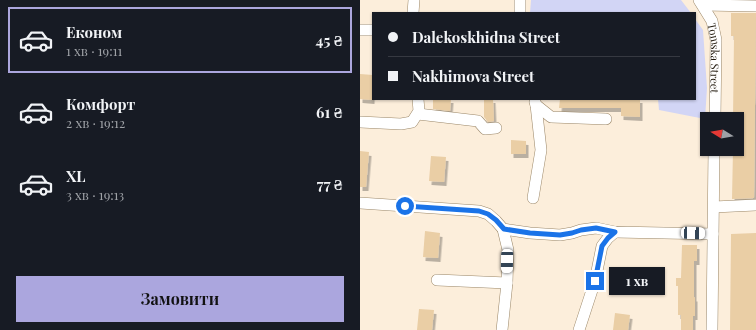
<!DOCTYPE html>
<html lang="uk">
<meta charset="utf-8">
<style>
body{margin:0;font-family:"Playfair Display",serif;background:#242831;color:#f1f3f6;height:100vh;display:flex;flex-direction:column;font-size:15px;white-space:nowrap}
*{box-sizing:border-box;margin:0}
p{font-size:13px;color:#9ea1a6}
.icon{flex:none;width:22px;height:22px;fill:none;stroke:currentColor;stroke-width:2;stroke-linecap:round;stroke-linejoin:round}
.map{position:relative;flex:1;overflow:hidden}
.details{display:flex;flex-direction:column;background:#171b24;width:360px}
.details>*{flex:none}
.guide{position:absolute;left:12px;top:12px;width:324px;height:88px;border-radius:0px;box-shadow:0 1px 3px #0004;display:grid;align-content:center;height:88px;padding:0 16px;background:#171b24}
.needle{width:26px;rotate:281deg}
.tools{position:absolute;left:340px;top:112px;display:grid;gap:8px}
.tools a{display:grid;place-items:center;width:44px;height:44px;border-radius:0px;background:#171b24;box-shadow:0 1px 3px #0004;font-size:20px}
.end{position:absolute;width:18px;height:18px;margin:-9px;border:5px solid #1a73e8;background:#fff;box-shadow:0 0 0 2px #fff}
.from{border-radius:50%}
.bubble{position:absolute;height:28px;border-radius:0px;background:#171b24;box-shadow:0 1px 3px #0004;font-size:13px;font-weight:700;line-height:28px;text-align:center}
.car{position:absolute;width:12px;height:24px;margin:-12px -6px;border-radius:5px;box-shadow:0 0 3px 1px #0007;background:linear-gradient(#fff 24%,#345 0 40%,#fff 0 76%,#345 0 86%,#fff 0)}
.guide b{display:flex;align-items:center;gap:14px;height:38px;font-size:15px}
.guide b+b{border-top:1px solid #363941}
.guide i{width:10px;height:10px;background:#f1f3f6}
ul{padding:7px 0 0;list-style:none}
li{display:flex;align-items:center;gap:12px;height:66px;margin:0 8px 6px;padding:0 8px;border:2px solid transparent;border-radius:0px}
li div{flex:1}
li b{display:block;font-size:15px}
li em{font-style:normal;font-weight:700}
li.selected{border-color:#aba6de}
li>.icon{width:36px;height:36px;stroke-width:1.5}
.action{display:flex;gap:8px;margin-top:auto;padding:8px 16px}
.action a{flex:1;height:46px;border-radius:0px;background:#aba6de;color:#111;font-size:16px;font-weight:700;line-height:46px;text-align:center}
main{display:flex;flex:1;min-height:0}
.map>svg:first-child{display:block}
.green{fill:#d2d5f5}
.building{fill:#eacea5;filter:url(#shadow)}
.lines{fill:none;stroke-linecap:round;stroke-linejoin:round}
.minor-casing{stroke:#9b8768;stroke-width:12}
.minor{stroke:#fff;stroke-width:11}
.route{stroke:#1a73e8;stroke-width:5}
.labels{text-anchor:middle;dominant-baseline:central;stroke-width:3;stroke-linejoin:round;paint-order:stroke}
.street-label{font-size:11px;fill:#21190d;stroke:#fefefe}
</style>
<main>
<section class="details">
<ul>
<li class="selected"><svg class="icon" aria-label="car" viewBox="0 0 24 24"><path d="M5 17H2v-5l4-1 3-4h7l3 4 3 1v5h-3M9 17h6M6 11h13"/><circle cx="7" cy="17" r="2"/><circle cx="17" cy="17" r="2"/></svg><div><b>Економ</b><p>1 хв · 19:11</p></div><em>45 ₴</em></li>
<li><svg class="icon" aria-label="car" viewBox="0 0 24 24"><path d="M5 17H2v-5l4-1 3-4h7l3 4 3 1v5h-3M9 17h6M6 11h13"/><circle cx="7" cy="17" r="2"/><circle cx="17" cy="17" r="2"/></svg><div><b>Комфорт</b><p>2 хв · 19:12</p></div><em>61 ₴</em></li>
<li><svg class="icon" aria-label="car" viewBox="0 0 24 24"><path d="M5 17H2v-5l4-1 3-4h7l3 4 3 1v5h-3M9 17h6M6 11h13"/><circle cx="7" cy="17" r="2"/><circle cx="17" cy="17" r="2"/></svg><div><b>XL</b><p>3 хв · 19:13</p></div><em>77 ₴</em></li>
</ul>
<div class="action"><a>Замовити</a></div>
</section>
<div class="map">
<svg width="396" height="330" viewBox="0 0 396 330">
<defs>
<filter id="shadow"><feDropShadow dx="2.5" dy="4" stdDeviation="0" flood-color="#0004"/></filter>
</defs>
<rect width="100%" height="100%" fill="#fceedb"/>
<path class="green" d="M171,0h150l10,13h-161z
M335,19l8,11 4,58 -2,31 -46,-9 -1,-11h37z"/>
<path class="building" d="M371,13h25l-2,185 -22,1 1,-50h4v-30h-4l1,-83h-3z
M0,74l13,1 -1,25 -12,-1z
M73,99h18l-1,12 -17,-2z
M124,99h9l1,22 -6,1 -4,-5z
M200,99h80v18l-19,-1v-8h-62z
M151,140l15,1v13h-15z
M0,151l9,1 -3,35h-6z
M71,156l15,1 -2,25 -15,-1z
M65,231l15,2 -2,25 -15,-1z
M396,233v97h-26l1,-96z
M322,245h15v16h-3v36l1,1v18h-2v14h-12v-15h-3v-29h-2v-8h5z
M59,309l15,1 -2,20h-15z
M255,313l15,2 -2,15h-15z"/>
<g class="lines">
<g class="minor-casing">
<g id="minor">
<path id="s1" d="M339,0l13,21 4,19 -1,79"/>
<path d="M343,5l53,1"/>
<path d="M53,13l1,-13"/>
<path d="M160,13v-13"/>
<path d="M0,30h13"/>
<path d="M175,102l1,3 15,12 55,2"/>
<path d="M58,114l60,7 7,8 11,-1"/>
<path d="M0,122l41,2 11,-2 7,-11 -1,-12"/>
<path d="M173,198l8,-48 -5,-45"/>
<path d="M0,203l119,8 9,3 8,7 7,8 27,4 30,2 12,-2 9,-3 15,-2 19,4 98,2"/>
<path d="M354,207l42,-2"/>
<path d="M77,280l70,3"/>
<path d="M142,330l5,-47 1,-33 -5,-21"/>
<path d="M219,330l16,-49 7,-35 6,-8 7,-6"/>
<path d="M352,330l2,-181"/>
</g>
</g>
<use href="#minor" class="minor"/>
</g>
<g class="lines">
<path class="route" d="M45,206l74,5 9,3 8,6 8,9 26,4 30,2 12,-2 9,-3 15,-2 19,4 -7,6 -6,8 -7,35"/>
</g>
<g class="labels">
<g class="street-label">
<text stroke="none"><textPath href="#s1" startOffset="62">Tomska Street</textPath></text>
</g>
</g>
</svg>
<div class="tools">
<a><svg class="needle" viewBox="-14 -14 28 28"><path d="M0-13l5 13h-10z" fill="#e53935"/><path d="M0 13l5-13h-10z" fill="#9ea1a6"/></svg></a>
</div>
<i class="end from" style="left:45px;top:206px"></i>
<i class="end" style="left:235px;top:281px"></i>
<div class="bubble" style="left:249px;top:267px;width:56px">1 хв</div>
<i class="car" style="left:333px;top:233px;rotate:92deg"></i>
<i class="car" style="left:147px;top:261px;rotate:181deg"></i>
<div class="guide">
<b><i class="from"></i>Dalekoskhidna Street</b>
<b><i></i>Nakhimova Street</b>
</div>
</div>
</main>
